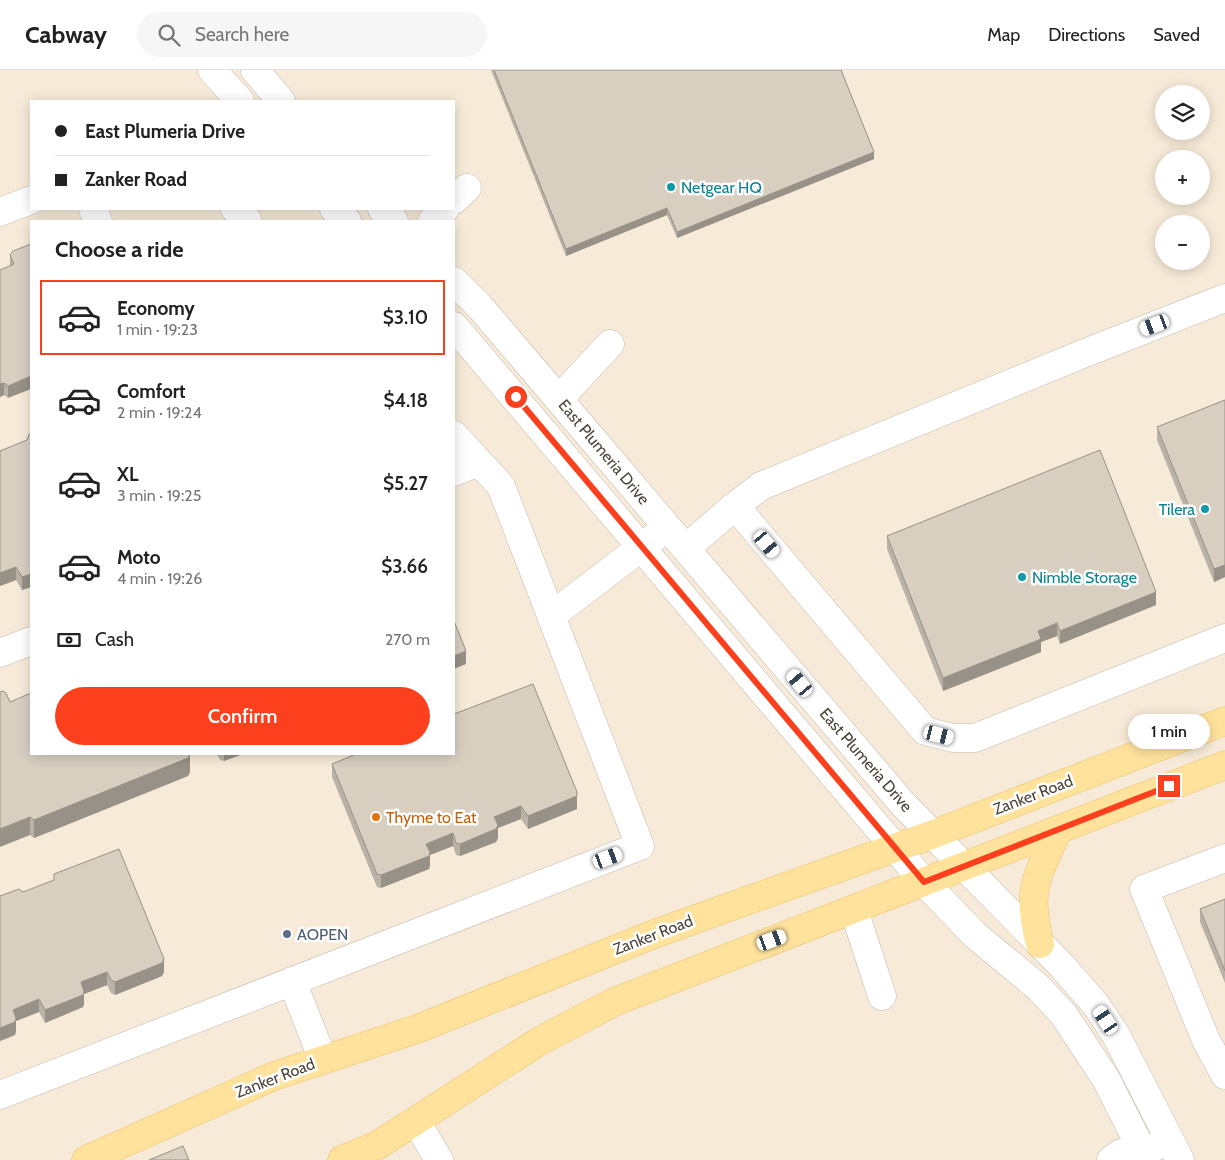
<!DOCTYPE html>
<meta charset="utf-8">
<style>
body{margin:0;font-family:Cabin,sans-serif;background:#f6f6f6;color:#222;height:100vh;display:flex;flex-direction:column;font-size:19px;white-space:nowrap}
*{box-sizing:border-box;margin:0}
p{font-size:16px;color:#767676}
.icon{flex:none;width:28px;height:28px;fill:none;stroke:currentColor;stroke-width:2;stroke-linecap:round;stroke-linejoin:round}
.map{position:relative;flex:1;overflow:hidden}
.details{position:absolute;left:30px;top:150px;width:425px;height:535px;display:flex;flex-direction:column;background:#fff;border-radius:0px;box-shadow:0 2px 12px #0003}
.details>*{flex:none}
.top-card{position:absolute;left:30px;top:30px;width:425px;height:110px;border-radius:0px;box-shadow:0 2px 12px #0003;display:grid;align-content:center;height:110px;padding:0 25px;background:#fff}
.controls{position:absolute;left:1155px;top:15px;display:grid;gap:10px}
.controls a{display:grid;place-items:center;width:55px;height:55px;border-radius:50%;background:#fff;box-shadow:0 2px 12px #0003;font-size:25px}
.end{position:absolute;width:22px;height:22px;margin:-11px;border:6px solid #fc3f1d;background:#fff;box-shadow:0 0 0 2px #fff}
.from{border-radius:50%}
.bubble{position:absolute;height:35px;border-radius:18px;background:#fff;box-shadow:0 2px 12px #0003;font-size:16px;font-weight:600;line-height:35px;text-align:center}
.car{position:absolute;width:15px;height:30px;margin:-15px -8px;border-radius:6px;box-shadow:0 0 4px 1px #0007;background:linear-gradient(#fff 24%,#345 0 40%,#fff 0 76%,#345 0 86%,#fff 0)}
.top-card b{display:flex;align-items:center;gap:18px;height:48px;font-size:19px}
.top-card b+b{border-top:1px solid #e0e0e0}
.top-card i{width:12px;height:12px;background:#222}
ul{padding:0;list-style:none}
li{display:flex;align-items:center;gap:15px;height:75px;margin:0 10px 8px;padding:0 15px;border:2px solid transparent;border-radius:0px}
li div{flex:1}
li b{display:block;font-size:19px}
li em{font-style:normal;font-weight:600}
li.current{border-color:#fc3f1d}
li>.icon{width:45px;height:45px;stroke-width:1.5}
h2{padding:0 25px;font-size:22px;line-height:60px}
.pay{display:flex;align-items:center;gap:12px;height:55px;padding:0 25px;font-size:19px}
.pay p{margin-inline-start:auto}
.cta{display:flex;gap:10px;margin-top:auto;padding:10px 25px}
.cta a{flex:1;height:58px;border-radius:30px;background:#fc3f1d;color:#fff;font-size:20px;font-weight:600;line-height:58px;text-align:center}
header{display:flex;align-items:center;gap:30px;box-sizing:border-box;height:70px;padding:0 25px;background:#fff;border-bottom:1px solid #e0e0e0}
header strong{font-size:24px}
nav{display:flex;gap:28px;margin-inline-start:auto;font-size:18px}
.search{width:350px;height:45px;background:#f6f6f6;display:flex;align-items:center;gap:12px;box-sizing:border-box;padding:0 18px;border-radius:28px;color:#767676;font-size:19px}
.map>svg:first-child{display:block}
.commercial{fill:#f7ead8;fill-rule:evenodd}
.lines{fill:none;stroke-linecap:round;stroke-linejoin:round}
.minor-casing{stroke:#c2bbae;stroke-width:29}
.major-casing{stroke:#e6c16a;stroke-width:29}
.minor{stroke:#fff;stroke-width:28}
.major{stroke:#ffe39c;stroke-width:28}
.wall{fill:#bab2a6}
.shaded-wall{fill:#979187}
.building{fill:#d8cfc1;stroke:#979187}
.route{stroke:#fc3f1d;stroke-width:6}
.culture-dot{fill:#0f9aa8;stroke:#fff;stroke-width:2}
.food-dot{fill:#e8710a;stroke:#fff;stroke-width:2}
.service-dot{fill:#5c6f8a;stroke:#fff;stroke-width:2}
.labels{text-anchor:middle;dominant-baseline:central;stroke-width:5;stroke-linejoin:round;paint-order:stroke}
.culture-label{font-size:16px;fill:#0d838f;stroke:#fff;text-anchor:start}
.street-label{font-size:16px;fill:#4b4439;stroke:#fff}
.food-label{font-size:16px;fill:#c56008;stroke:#fff;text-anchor:start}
.service-label{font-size:16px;fill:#4e5e75;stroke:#fff;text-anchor:start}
</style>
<header>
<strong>Cabway</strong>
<div class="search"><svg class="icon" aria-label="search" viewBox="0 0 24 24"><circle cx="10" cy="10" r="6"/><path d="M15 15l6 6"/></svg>Search here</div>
<nav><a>Map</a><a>Directions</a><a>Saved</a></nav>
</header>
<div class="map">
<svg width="1225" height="1090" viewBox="0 0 1225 1090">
<rect width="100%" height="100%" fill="#f6f3ec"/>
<path class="commercial" d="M0,0h1225v1090h-1225zM1164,24h37v37h-37zM31,31h423v108h-423zM1164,89h37v37h-37zM31,151h423v533h-423zM1164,154h37v37h-37z"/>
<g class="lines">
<g class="minor-casing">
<path id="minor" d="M212,0l28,31
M255,0l26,31
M454,130l13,-12
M93,139l5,12
M235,139l13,12
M334,139l13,12
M382,139l12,12
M0,142l31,-12
M432,151l13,-12
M454,211l27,27 421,495 160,163 34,39 20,30 64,125
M454,256l470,556 51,53 64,53 25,27 42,64 41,81
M559,329l51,-55
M454,402l25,-10
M735,436l190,225 28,7h22l250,-100
M686,478l49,-42 26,-20 324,-133 140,-55
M551,546l105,-80
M0,583l31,-12
M1225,788l-81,31 62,151 19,35
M854,840l28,86
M292,911l31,79
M0,1025l640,-249 -139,-360 -47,-51
M416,1051l23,39
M1111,1090l10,-7h22l15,-8"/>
</g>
<g class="major-casing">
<path id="major" d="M1040,874c-14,-53 -4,-66 18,-114
M86,1090l188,-84 143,-47 237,-95 280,-100 291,-113
M342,1090l36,-15 160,-103 76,-40 611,-237"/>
</g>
<use href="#minor" class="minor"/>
<use href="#major" class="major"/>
</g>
<path class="wall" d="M491,0h350l33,89 -197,79 -10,-23 -101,41z
M31,174l-23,154 -4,-3 -4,2 10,-132v-10z
M1225,330v177l-11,5 -57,-142v-13z
M31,363v154l-9,3 -6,-10 -16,6v-135l27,-11z
M887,466l269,69 -96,39 -3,-8 -16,6v10l-98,39 -56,-142z
M10,632l180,70 -2,4 -154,62 -4,-3z
M217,684h26l-19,7 -4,-1z
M332,694l245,41v4l-49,20 -7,-10 -23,9v10l-2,4 -36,14 -4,-1 -3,-9 -23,9v10l-1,4 -48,19 -4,-1 -45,-110z
M23,822l141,80 -2,4 -47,19 -4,-2 -4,-8 -23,9v10l-1,3 -38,16 -6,-11 -23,9v10l-1,4 -15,6v-145z
M1225,829v84l-25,-61v-13z"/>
<path class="shaded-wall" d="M874,82v7l-197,79v-6z
M667,138v7l-101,41v-7z
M31,306v13l-23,9v-12z
M4,313v12l-4,2v-13z
M1225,495v12l-11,5v-13z
M16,497v13l-16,6v-13z
M31,504v13l-9,3v-13z
M1156,522v13l-96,39v-13z
M1057,553v13l-16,6v10l-98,39v-13l95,-47z
M466,581v13l-12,5v-13z
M190,684v18l-2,4 -154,62v-18z
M224,684h19l-19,7z
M577,722v17l-49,20v-13z
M521,736v13l-23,9v10l-2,4 -36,14v-12l34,-27z
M30,747v18l-30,12v-18z
M453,763v13l-23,9v10l-1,4 -48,19v-13l45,-31z
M164,889v13l-2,4 -47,19v-13z
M107,902v13l-23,9v10l-1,3 -38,16v-13l36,-28z
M39,929v13l-23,9v10l-1,4 -15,6v-13l13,-18z"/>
<path class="building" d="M494,0h347l33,82 -197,80 -10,-24 -101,41z
M31,174v132l-23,10 -4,-3 -4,1v-114l14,-6 -4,-9 3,-4z
M1225,330v165l-11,4 -57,-142z
M31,363v141l-9,3 -6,-10 -16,6v-122l27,-11 2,-6z
M1100,380l56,142 -96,39 -3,-8 -19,8 3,8 -98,39 -56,-142z
M454,551l12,30 -12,5z
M533,614l44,108v4l-49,20 -7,-10 -27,11 4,8 -2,4 -36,15 -4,-1 -3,-10 -27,11 4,8 -1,4 -48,19 -4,-1 -45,-110 24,-10h98v-40z
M3,621l3,2 4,9 21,-9v61h159l-2,4 -154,62 -4,-3 -30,12v-137z
M119,779l45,110 -2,4 -47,19 -4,-2 -4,-8 -26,10 3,10 -1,3 -38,15 -6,-11 -26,11 3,8 -1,4 -15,6v-132l19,-7 4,3 31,-12v-6z
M1225,829v72l-25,-62z
M183,1076l6,14h-40z"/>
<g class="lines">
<path class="route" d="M516,327l408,485 245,-96"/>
</g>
<g class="culture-dot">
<circle cx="671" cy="117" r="5"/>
<circle cx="1205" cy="439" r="5"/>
<circle cx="1022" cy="507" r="5"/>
</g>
<circle class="food-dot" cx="376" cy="747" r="5"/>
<circle class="service-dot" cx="287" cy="864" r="5"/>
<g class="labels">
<g class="culture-label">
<text x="681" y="117">Netgear HQ</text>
<text x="1195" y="439" text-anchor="end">Tilera</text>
<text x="1032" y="507">Nimble Storage</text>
</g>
<g class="street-label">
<text transform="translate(604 382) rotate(50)">East Plumeria Drive</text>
<text transform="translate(866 690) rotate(49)">East Plumeria Drive</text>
<text transform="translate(1033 725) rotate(-21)">Zanker Road</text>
<text transform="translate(653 865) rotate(-21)">Zanker Road</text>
<text transform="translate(275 1008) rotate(-21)">Zanker Road</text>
</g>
<g class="food-label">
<text x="386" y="747">Thyme to Eat</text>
</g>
<g class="service-label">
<text x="297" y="864">AOPEN</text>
</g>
</g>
</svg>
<div class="controls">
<a><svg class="icon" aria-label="layers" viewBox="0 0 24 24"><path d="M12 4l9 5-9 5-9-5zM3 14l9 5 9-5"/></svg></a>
<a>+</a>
<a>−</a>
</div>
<i class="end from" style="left:516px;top:327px"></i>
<i class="end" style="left:1169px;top:716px"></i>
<div class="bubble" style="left:1128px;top:644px;width:82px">1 min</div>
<i class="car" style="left:1155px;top:255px;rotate:249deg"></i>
<i class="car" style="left:767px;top:474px;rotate:140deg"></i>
<i class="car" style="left:800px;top:613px;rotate:320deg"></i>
<i class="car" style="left:939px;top:665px;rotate:104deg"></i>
<i class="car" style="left:608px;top:788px;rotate:69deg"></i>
<i class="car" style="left:772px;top:870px;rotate:70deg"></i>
<i class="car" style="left:1106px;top:950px;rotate:327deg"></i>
<div class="top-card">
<b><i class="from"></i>East Plumeria Drive</b>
<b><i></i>Zanker Road</b>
</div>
<section class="details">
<h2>Choose a ride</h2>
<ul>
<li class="current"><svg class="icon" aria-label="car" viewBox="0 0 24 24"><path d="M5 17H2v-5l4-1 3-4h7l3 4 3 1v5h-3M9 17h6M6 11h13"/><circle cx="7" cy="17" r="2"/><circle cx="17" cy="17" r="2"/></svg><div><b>Economy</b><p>1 min · 19:23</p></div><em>$3.10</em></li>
<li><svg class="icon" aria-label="car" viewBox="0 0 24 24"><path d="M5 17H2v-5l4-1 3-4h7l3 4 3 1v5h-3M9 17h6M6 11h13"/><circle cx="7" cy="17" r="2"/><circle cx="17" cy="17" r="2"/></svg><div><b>Comfort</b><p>2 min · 19:24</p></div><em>$4.18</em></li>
<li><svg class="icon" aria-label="car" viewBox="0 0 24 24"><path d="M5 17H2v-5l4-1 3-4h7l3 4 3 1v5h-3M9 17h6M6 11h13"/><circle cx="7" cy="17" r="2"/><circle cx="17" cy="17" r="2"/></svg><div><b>XL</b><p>3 min · 19:25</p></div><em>$5.27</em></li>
<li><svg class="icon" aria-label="car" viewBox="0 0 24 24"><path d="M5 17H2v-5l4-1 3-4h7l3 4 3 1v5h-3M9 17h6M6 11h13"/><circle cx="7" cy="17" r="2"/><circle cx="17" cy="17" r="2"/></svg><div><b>Moto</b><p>4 min · 19:26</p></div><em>$3.66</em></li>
</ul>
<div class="pay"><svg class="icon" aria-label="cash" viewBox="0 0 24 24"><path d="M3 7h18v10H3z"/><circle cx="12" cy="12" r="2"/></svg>Cash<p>270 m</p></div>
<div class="cta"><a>Confirm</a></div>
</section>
</div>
